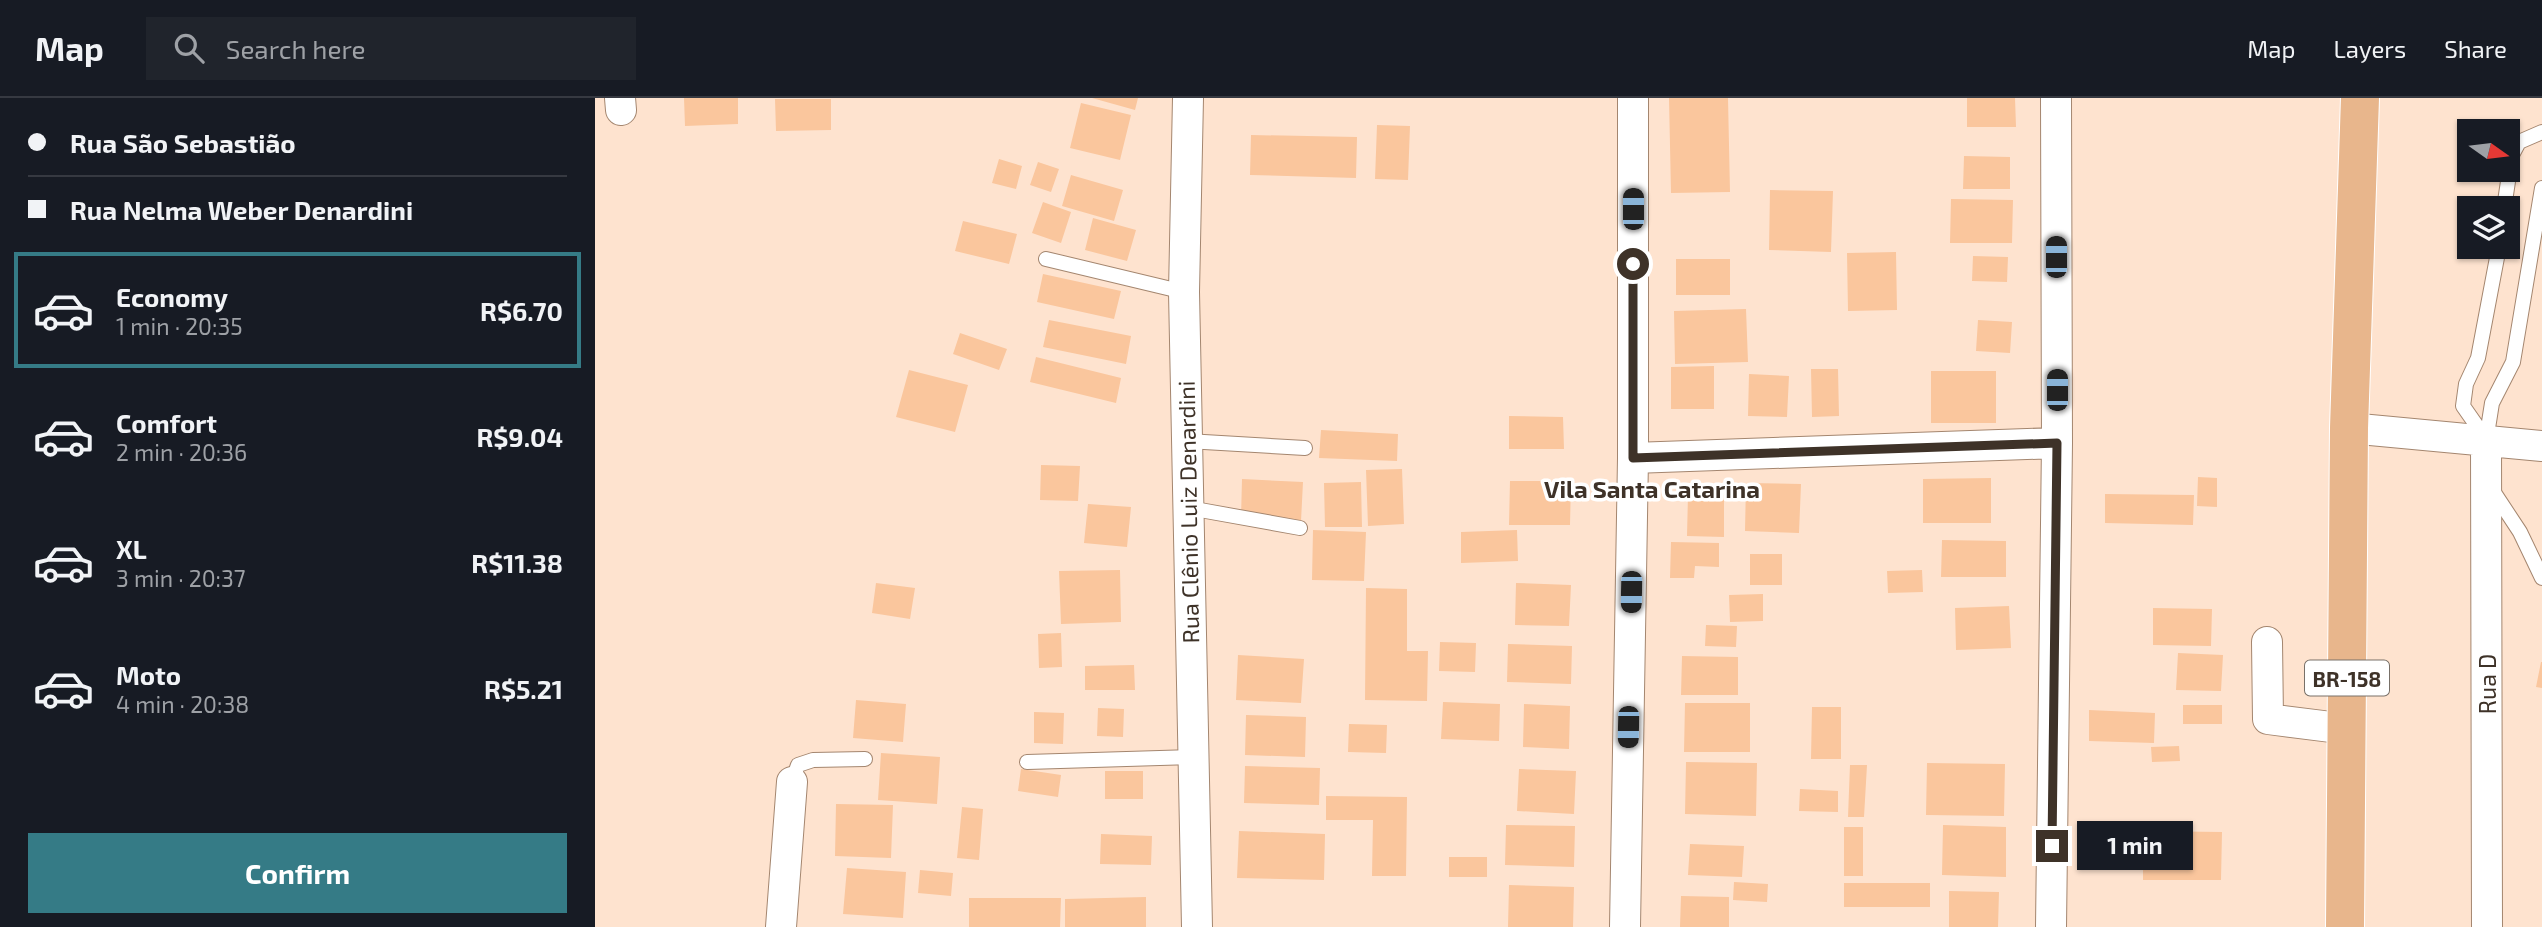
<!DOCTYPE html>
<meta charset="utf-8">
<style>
body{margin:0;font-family:"Exo 2",sans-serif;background:#20242c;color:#f1f3f6;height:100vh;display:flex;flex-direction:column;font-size:26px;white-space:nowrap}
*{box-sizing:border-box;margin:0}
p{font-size:23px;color:#9ea1a6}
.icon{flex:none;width:38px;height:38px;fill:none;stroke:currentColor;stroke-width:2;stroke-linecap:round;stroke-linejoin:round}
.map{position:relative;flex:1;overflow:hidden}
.drawer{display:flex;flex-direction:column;background:#171b24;width:595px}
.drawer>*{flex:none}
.guide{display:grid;align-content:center;height:154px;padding:0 28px;background:#171b24}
.needle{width:46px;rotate:104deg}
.controls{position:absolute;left:1862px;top:21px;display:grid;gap:14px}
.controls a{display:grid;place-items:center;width:63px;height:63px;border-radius:0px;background:#171b24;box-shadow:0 2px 5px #0004;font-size:35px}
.end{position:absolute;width:32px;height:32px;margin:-16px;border:9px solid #3e3228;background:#fff;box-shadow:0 0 0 4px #fff}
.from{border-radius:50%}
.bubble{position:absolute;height:49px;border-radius:0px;background:#171b24;box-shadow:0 2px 5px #0004;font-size:23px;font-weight:700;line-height:49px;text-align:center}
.car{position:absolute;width:21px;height:42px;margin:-21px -10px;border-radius:9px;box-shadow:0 0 5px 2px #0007;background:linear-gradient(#222 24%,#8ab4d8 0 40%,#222 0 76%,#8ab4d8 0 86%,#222 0)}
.guide b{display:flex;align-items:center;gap:24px;height:66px;font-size:26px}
.guide b+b{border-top:2px solid #363941}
.guide i{width:18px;height:18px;background:#f1f3f6}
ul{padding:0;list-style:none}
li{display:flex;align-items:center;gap:21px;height:116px;margin:0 14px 10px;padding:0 14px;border:4px solid transparent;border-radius:0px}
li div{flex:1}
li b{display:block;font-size:26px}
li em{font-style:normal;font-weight:700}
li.selected{border-color:#357b86}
li>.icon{width:63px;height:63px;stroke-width:1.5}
.action{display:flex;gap:14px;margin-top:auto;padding:14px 28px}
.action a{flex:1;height:80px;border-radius:0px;background:#357b86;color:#fff;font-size:28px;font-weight:700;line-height:80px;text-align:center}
header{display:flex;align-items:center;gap:42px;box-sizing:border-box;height:98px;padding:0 35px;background:#171b24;border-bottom:2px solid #363941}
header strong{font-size:33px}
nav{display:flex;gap:38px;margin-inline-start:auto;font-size:24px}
.search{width:490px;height:63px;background:#20242c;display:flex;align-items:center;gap:18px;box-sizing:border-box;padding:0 24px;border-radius:0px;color:#9ea1a6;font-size:26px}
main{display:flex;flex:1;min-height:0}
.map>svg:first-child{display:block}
.building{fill:#fac69d}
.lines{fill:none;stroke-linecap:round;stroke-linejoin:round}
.service-casing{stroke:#a4866f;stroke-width:16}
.minor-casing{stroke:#a4866f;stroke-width:32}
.trunk-casing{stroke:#fff;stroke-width:40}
.service{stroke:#fff;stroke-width:14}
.minor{stroke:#fff;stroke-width:30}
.trunk{stroke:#e8b68c;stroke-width:38}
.route{stroke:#3e3228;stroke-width:9}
.labels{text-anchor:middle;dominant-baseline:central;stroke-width:7;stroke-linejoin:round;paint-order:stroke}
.shield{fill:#fff;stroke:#787068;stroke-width:2}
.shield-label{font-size:21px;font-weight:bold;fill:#3e3228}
.street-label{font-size:23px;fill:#3e3228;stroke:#fff}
.neighbourhood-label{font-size:24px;font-weight:bold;fill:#3e3228;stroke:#fff}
</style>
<header>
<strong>Map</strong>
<div class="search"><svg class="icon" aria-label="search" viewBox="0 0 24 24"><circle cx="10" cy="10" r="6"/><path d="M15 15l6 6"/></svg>Search here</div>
<nav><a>Map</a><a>Layers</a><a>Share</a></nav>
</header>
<main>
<section class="drawer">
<div class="guide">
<b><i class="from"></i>Rua São Sebastião</b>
<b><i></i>Rua Nelma Weber Denardini</b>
</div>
<ul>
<li class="selected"><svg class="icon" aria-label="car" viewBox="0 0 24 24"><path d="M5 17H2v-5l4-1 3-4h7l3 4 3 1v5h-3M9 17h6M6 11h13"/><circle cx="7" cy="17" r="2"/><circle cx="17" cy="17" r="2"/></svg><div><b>Economy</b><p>1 min · 20:35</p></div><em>R$6.70</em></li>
<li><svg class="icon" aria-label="car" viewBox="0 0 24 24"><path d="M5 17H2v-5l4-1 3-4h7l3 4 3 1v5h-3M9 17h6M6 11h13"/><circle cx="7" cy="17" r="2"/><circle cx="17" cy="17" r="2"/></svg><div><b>Comfort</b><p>2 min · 20:36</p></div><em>R$9.04</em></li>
<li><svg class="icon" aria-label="car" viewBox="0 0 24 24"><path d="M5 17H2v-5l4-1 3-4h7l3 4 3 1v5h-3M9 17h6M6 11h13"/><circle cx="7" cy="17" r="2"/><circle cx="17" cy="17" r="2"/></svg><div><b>XL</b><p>3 min · 20:37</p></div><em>R$11.38</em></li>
<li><svg class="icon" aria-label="car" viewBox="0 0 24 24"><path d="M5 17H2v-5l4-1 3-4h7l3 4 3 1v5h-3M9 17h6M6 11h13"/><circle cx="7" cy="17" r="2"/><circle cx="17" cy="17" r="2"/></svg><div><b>Moto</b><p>4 min · 20:38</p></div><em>R$5.21</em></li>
</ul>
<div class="action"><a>Confirm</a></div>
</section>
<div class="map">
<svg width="1947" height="829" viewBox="0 0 1947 829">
<rect width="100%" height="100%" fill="#fee3cf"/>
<path class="building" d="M89,0h54v26l-53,2z
M497,0h46l-3,12z
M1074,0h59l2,94 -59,1z
M1372,0h48l1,29h-49z
M180,1h56v31l-55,1z
M486,5l50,12 -11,45 -50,-12z
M782,27l33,1 -2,54 -33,-1z
M656,37l106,2 -1,41 -106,-3z
M1369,58l46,1v32h-47z
M404,61l23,7 -6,23 -24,-6z
M443,64l21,7 -8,23 -21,-7z
M476,77l52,15 -9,31 -52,-15z
M1175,92l63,1 -2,61 -62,-2z
M1356,101l62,1 -1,43h-62z
M448,104l28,10 -10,31 -29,-10z
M498,120l43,12 -9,31 -42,-11z
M368,123l54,13 -8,30 -54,-13z
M1301,154l1,58 -49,1 -1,-58z
M1378,158l35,1 -1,25 -35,-1z
M1081,161h54v36h-54z
M448,176l78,17 -7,28 -77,-17z
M1151,211l2,53 -73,2 -1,-53z
M454,222l82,16 -5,28 -83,-17z
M1383,222l34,2 -2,31 -34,-2z
M365,235l47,16 -8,21 -46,-16z
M441,259l85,21 -5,25 -86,-21z
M1119,268v43h-43v-42z
M1216,271h27l1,47 -27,1z
M314,272l59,15 -13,47 -59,-15z
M1336,273h65v52h-65z
M1154,276l40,2 -2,41 -39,-1z
M914,318l54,1 1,32h-55z
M726,332l77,4 -1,27 -78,-3z
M446,367l39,1 -2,35 -38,-1z
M807,371l2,55 -36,2 -2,-56z
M1603,379l19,1v29l-20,-1z
M1396,380v45h-68v-44z
M647,381l61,3 -2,39 -60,-3z
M915,383h61l-1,44h-61z
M766,384l1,45h-37l-1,-44z
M1151,385l55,1 -2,49 -54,-2z
M1510,396l89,1 -1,30 -88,-2z
M1093,397h36v42l-37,-1z
M493,406l43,3 -4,40 -43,-4z
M718,432l53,2 -2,49 -52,-1z
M922,432l1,31 -57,2v-31z
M1347,442l64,1v36h-65z
M1076,444l48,1v24l-24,-1 -1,12h-24z
M1155,456h32v31h-32z
M525,472l1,52 -60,2 -2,-53z
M1327,472l1,22 -35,1 -1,-22z
M281,485l39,5 -5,31 -38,-6z
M921,485l55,2 -2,41 -54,-1z
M771,490l41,1v62h21l-1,50 -62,-1z
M1168,496v27l-33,1 -1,-27z
M1414,508l2,42 -55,2 -1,-42z
M1558,510l59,1 -1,37 -58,-1z
M1111,527l31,1 -1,21 -31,-1z
M466,535l1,34 -23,1 -1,-34z
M845,544l36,1 -1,29 -36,-1z
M913,546l64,2 -1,38 -64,-2z
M1583,555l45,2 -2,36 -45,-1z
M643,557l66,4 -3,44 -65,-3z
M1087,558l56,1v38h-57z
M1946,564h1v26l-6,-1z
M539,567l1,25h-50v-24z
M261,602l50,4 -3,38 -50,-4z
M848,604l57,2 -1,37 -58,-2z
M1090,605h65v49h-66z
M929,606l46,2 -1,43 -46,-2z
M1588,607h39v19h-39z
M1217,609h29v52h-30z
M503,610l26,1 -1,28 -26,-1z
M1494,612l66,3 -1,30 -65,-2z
M439,614l30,1 -1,31 -29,-1z
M651,617l60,2 -1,40 -60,-2z
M754,626l38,1 -1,28 -38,-1z
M1584,648l1,15 -28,1 -1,-15z
M286,655l59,4 -3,47 -59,-4z
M1091,664l71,1 -1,53 -71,-2z
M1332,665l78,1 -1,52 -78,-1z
M1255,667h17l-3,52h-16z
M650,668l75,2 -1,37 -75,-2z
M426,671l40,6 -3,22 -40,-6z
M924,671l57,2 -2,43 -57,-3z
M510,673h38v28h-38z
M1205,691l38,2v21l-39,-1z
M731,698l81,1 -1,79h-34l1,-56h-47z
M241,706l57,1 -2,53 -56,-2z
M367,709l21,2 -4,51 -22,-2z
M911,727l69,1 -1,41 -69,-2z
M1348,727l63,2v50l-64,-2z
M1249,729h19v49h-19z
M644,733l86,3 -1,46 -87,-2z
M1548,733l79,1 -1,48h-78z
M506,736l51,2 -1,29 -51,-1z
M1095,746l54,2 -2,31 -54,-2z
M854,759h38v20h-38z
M252,770l59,4 -3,46 -60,-4z
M325,772l33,3 -2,23 -33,-3z
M1139,784l34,2 -1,18 -34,-2z
M1249,785h86v24h-86z
M914,787l65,2 -1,40h-65z
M1354,793l50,1 -1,35h-49z
M1086,798l48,1v30h-49z
M551,799v30h-81v-28z
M374,800h92l-1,29h-91z"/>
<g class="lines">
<g class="service-casing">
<path id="service" d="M1909,110l8,-53 7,-13 23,-10
M451,161l138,33
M1891,341l-23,-33 3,-22 12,-26 21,-111
M592,343l118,7
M1891,343l6,-38 21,-41 29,-174
M1896,390l29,44 22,46
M594,410l111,20
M432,664l166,-5
M197,684l6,-17 15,-5 52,-1"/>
</g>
<g class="minor-casing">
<path id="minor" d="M25,0l1,12
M593,0l-4,194 13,635
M1754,330l193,18
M1891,343l1,486
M1038,360l424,-15
M1672,544l1,77 79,10
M186,829l11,-145
M1030,829l8,-469v-360
M1456,829l6,-484 -1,-345"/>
</g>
<g class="trunk-casing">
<path id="trunk" d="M1750,829l4,-499 11,-330"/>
</g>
<use href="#service" class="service"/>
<use href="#minor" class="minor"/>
<use href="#trunk" class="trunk"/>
</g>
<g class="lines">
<path class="route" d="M1038,166v194l424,-15 -5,403"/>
</g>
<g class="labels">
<rect class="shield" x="1710" y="562.5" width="84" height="35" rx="5"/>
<g class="shield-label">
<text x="1752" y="580">BR-158</text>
</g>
<g class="street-label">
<text transform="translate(593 414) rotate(-91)">Rua Clênio Luiz Denardini</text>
<text transform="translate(1892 586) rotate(-90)">Rua D</text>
</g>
<g class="neighbourhood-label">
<text x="1057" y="390">Vila Santa Catarina</text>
</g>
</g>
</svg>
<div class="controls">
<a><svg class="needle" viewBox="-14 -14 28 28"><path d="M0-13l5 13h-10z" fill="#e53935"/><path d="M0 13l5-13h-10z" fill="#9ea1a6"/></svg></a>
<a><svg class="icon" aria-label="layers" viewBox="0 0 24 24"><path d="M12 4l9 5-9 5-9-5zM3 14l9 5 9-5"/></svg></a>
</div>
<i class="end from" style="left:1038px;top:166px"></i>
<i class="end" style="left:1457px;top:748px"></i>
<div class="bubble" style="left:1482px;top:723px;width:116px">1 min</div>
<i class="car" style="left:1038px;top:111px;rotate:0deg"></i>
<i class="car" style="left:1461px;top:159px;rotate:0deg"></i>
<i class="car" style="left:1462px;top:292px;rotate:0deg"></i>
<i class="car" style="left:1036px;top:494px;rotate:181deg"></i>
<i class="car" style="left:1033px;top:629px;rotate:181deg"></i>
</div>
</main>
